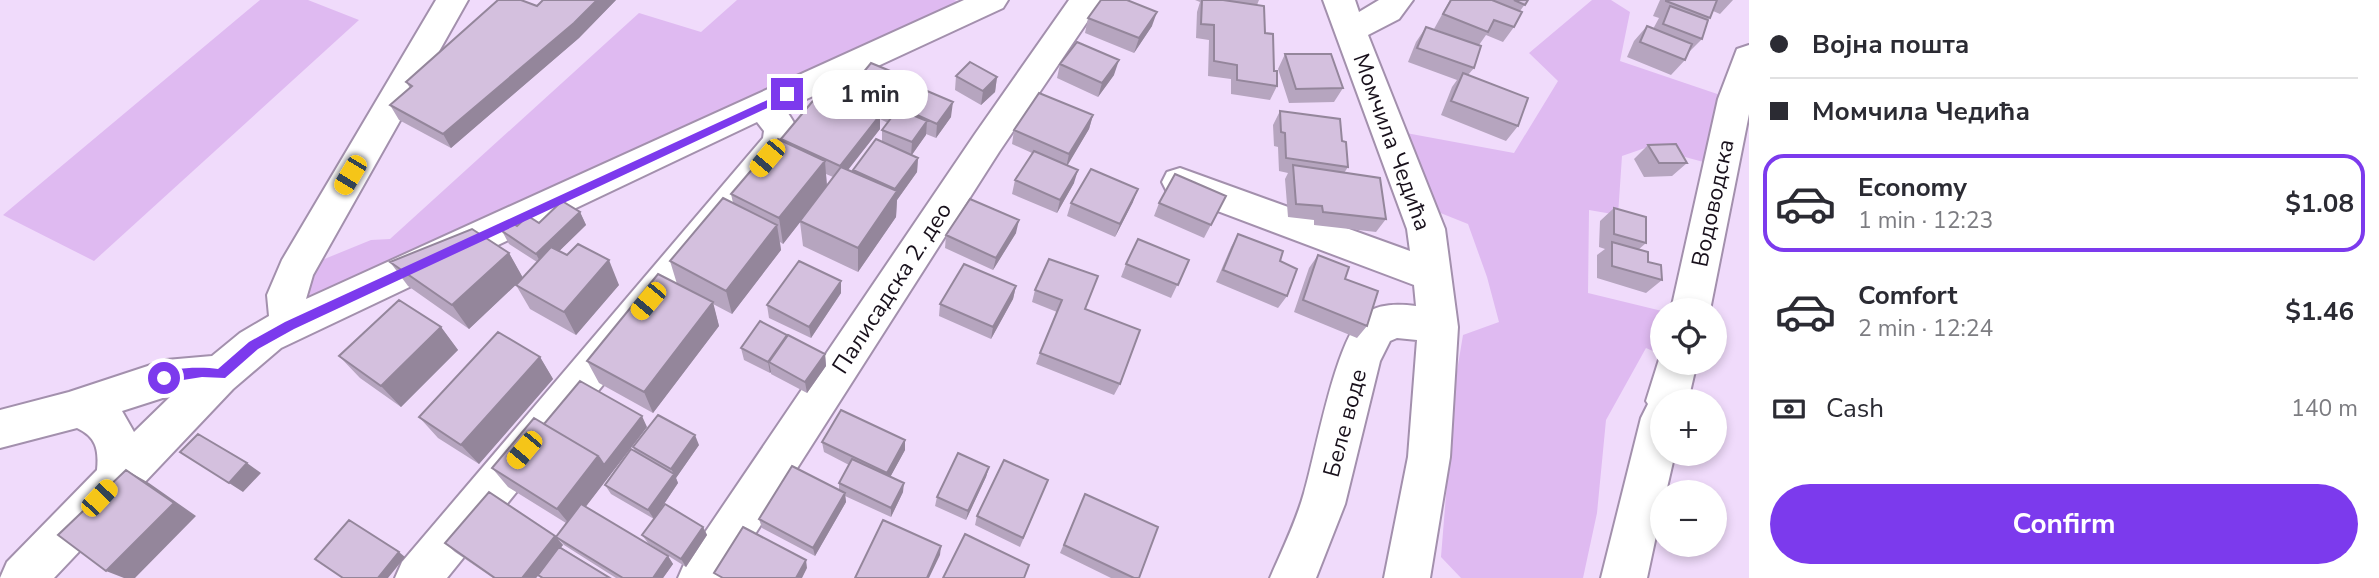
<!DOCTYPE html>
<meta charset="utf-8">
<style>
body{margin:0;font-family:"Nunito Sans",sans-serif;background:#f7f7f7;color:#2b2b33;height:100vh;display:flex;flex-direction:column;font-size:26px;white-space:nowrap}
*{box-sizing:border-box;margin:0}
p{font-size:23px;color:#7c7c81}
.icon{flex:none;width:38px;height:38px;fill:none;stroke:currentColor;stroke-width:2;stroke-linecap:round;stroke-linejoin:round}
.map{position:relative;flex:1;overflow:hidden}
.drawer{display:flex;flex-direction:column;background:#fff;width:630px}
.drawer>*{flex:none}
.hud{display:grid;align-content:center;height:154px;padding:0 21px;background:#fff}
.buttons{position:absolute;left:1650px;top:298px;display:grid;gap:14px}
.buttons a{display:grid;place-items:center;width:77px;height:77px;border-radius:50%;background:#fff;box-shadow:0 4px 10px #0003;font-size:35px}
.end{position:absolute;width:32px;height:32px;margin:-16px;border:9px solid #7c3aed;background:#fff;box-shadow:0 0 0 4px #fff}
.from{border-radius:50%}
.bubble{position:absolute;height:49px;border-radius:24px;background:#fff;box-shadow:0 4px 10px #0003;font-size:23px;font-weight:700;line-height:49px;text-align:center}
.car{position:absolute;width:21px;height:42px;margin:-21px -10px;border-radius:9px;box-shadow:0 0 5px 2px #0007;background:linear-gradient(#f5c518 24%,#345 0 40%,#f5c518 0 76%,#345 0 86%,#f5c518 0)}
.hud b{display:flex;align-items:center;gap:24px;height:66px;font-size:26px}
.hud b+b{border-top:2px solid #e1e1e2}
.hud i{width:18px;height:18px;background:#2b2b33}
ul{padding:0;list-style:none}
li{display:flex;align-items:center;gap:21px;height:98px;margin:0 14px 10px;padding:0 7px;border:4px solid transparent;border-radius:21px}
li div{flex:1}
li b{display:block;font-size:26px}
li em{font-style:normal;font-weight:700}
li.on{border-color:#7c3aed}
li>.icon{width:63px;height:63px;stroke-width:1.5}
.pay{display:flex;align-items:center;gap:18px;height:77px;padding:0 21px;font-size:26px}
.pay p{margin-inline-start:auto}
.action{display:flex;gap:14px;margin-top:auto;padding:14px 21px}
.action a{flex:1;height:80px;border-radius:42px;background:#7c3aed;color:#fff;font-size:28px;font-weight:700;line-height:80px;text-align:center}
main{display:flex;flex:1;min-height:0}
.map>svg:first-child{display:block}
.green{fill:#dfbaf1}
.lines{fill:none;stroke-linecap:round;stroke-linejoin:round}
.minor-casing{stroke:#a390ad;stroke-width:4}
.major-casing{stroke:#a390ad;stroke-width:4}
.minor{fill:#fff;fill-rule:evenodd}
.major{fill:#fff;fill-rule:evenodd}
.wall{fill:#b6a5bf;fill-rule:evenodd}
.shaded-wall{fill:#94869b}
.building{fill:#d4c0de;stroke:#94869b;stroke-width:2}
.route{fill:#7c3aed}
.labels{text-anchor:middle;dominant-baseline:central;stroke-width:6;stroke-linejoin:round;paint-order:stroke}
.street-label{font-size:23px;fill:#18101b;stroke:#fff}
</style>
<main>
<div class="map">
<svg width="1749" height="578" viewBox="0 0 1749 578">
<rect width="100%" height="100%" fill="#f0dbfb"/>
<path class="green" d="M260,0h48l51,20 -265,241 -91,-46z
M737,0h217l21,8 -685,317 5,-54 76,-31 19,-1 249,-226 62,19z
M1592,0h19l19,12 -10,49 115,39 -13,67 -74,-20 -26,9 -4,59 -29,-5 -1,83 74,18v44l-16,-7 -40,72 -9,93 -14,65h-122l-20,-21 14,-174 8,-48 36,-13 -12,-45 -19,-53 -30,-12 -32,-79 108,20 44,-72 -29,-28z"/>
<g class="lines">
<g class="minor-casing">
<path id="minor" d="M436,0h32l-155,275 -7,24 658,-299h44l-5,8 -218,101c11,15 17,25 7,42l-345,427h-52l7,-16 361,-424 1,-7 -7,-9 -476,226 -48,41 -179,189h-54l7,-16 90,-92c2,-21 -1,-33 -20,-42l-77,20v-38l69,-18 97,-32 46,-4 28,-23 29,-17 -2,-21 15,-35zM172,395l-38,37 -12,-21z
M1069,0h33l-103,152 -272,426h-49l7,-16 290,-428z
M1323,0h32l4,12 20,-12h34l-14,19 -31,16 77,194 13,98 -8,130 -20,121h-46l24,-121 9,-117 -20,-2 -7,3 -10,20 -35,143 -29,74h-46c12,-28 26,-56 34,-85 12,-40 31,-153 60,-178 14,-12 35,-11 52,-9l-2,-21 -247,-93 -5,-10 5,-10 13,-4 230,83 -3,-22z"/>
</g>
<g class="major-casing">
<path id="major" d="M1749,45v69l-39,196h-39l47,-211 19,-50z
M1662,350v12h35l-9,39h-26v52h13l-9,39h-4v16l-15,70h-46l40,-160 7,-14 -2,-3z"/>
</g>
<use href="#minor" class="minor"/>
<use href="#major" class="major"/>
</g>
<path class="wall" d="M543,0h73l-37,38 -128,110 -52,-28 -9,-15 20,-17 -4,-6 131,-76z
M1195,0h64l-2,5 20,81 -7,14 -39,-6v-15l-23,-3 1,-36 -13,-2 1,-26 3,-10z
M1450,0h78l-8,11 -6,16 -11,15 -17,-7 -7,10 -5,23 -6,7 50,51 -12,15 -65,-26 11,-28 5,-7 -49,-18 8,-20 10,-15 19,6 -11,-4z
M1660,0h73l-13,14 -7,-3 -5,9 -6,19 -14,14 -3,7 -14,15 -44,-18 7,-16 13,-15 6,3 6,-11 -6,-2z
M1088,18l64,8 -18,27 -49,-20z
M1285,54l58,34 -9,14 -45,1 -11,-34z
M1060,64l54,11 -16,22 -41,-19z
M956,76l41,1 -2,15 -14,13 -26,-15z
M911,87l40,30 -15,21 -10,-4 -14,21 6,3 -1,14 -20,28 -1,17 -38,55 -55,-26 -3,-24 -17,22 -3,-2 1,8 -49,64 -19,-10 6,22 -66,87 -54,-30 -12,-22 90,-77 -7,-23 63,-58 -2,-9 50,-53 68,-40 -1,-10zM880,119l8,4 -6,7v12l-29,28v2l-5,-2 32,-41zM826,174l7,3 -6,8z
M1280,111l62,30 6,26 -4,6 42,46 -10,13 -62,-7v-5l-26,-3 -3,-38 3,-6 -9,-2 -1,-24 -4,-1 -1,-21z
M1093,115l-4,14 -22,36 7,18 -17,30 -45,-19 3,-14 17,-27 -20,-9 2,-14z
M1648,145l39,18 -15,13 -28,1 -10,-18z
M1226,196l-22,42 -50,-22 5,-13z
M1133,202l-18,35 -48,-21 4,-13z
M1614,208l32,35 -8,7 24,30 -16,13 -49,-15v-23l8,-6 -6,-2 1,-26z
M580,212l6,13 -27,26 60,34 -43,50 -46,-26 -14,-24 6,-6 -53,50 -61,-43 -18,-24 119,-9 14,25 14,-16 -28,-18 -7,-13 15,-5 22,-3z
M1016,233l-23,37 -48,-22 1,-13z
M1238,234l42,27 7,35 -9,12 -62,-26 15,-35z
M1318,255l27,24 22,47 -10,12 -63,-26 15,-44z
M1049,259l37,50 34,75 -6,11 -78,-31 4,-11 17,-41 -25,-10 3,-12z
M1189,260l-18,38 -50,-21 5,-13z
M841,281v12l-30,45 -42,-20 -2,-13z
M1016,286l-3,13 -22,40 -52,-23 1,-12z
M441,327l17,23 -57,57 -41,-29 -21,-22z
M787,337l38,17 1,12 -19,27 -36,-19v-2l-1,1 -26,-13 -3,-12z
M540,357l13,22 -74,85 -41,-26 -19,-21z
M544,424l103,3 -62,80 83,49 5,8 -10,14h-47l-52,-33 -8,-8 10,-14 -58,-36 -16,-19z
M822,442l83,8 -15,27 13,15 -12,25 -46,-21 1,6 -31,54 -53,-28 -3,-9 80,-29v-7l10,-18 -25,-13z
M699,445l-23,33 2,5 -24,36 49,8 4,8 -21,32 -38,-24 -6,-8 12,-16 -43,-25 -6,-9 31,-32 -3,-6z
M989,467l-3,10 -20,43 -31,-14 2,-9z
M1048,480l-28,67 -45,-22 2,-9z
M1085,494l54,84h-28l-51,-25z
M555,536l8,9 -2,2 49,31h-69l-3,-2 -2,2h-43l-38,-26 -10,-9z"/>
<path class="shaded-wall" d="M597,0h19l-37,38 -128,110 -8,-14z
M1157,12l-5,14 -18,27 5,-15z
M1119,60l-5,15 -16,22 4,-14z
M997,77l-2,15 -14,13 2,-14z
M912,80l-1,15 -14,11 -1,8 -7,9 1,-14z
M953,102l-2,15 -15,21 1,-14z
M880,115v14l-40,51v-14z
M1093,115l-4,14 -23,39 3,-14z
M927,121l-1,14 -15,21 1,-14z
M918,158l-1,14 -20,28 -1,17 -38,55v-24l37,-54v-5z
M825,161l2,27 -44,56 -4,-26z
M1078,170l-4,13 -17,30 3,-13z
M1138,189l-5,13 -18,35 5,-13z
M580,212l6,13 -43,42 -7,-13z
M1019,220l-3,13 -23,37 3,-12z
M777,225l4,25 -49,64 -6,-23z
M509,253l14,25 -54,51 -17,-24z
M609,260l10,25 -43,50 -12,-23z
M841,281v12l-30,45 -2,-11z
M1016,286l-3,13 -22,40 2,-12z
M713,302l6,24 -66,87 -9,-21z
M441,327l17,23 -57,57 -20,-21z
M787,335l2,11 -20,16 2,10 -1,1 -2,-11z
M825,354l1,12 -19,27 -2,-11z
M540,357l13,22 -74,85 -18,-19z
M642,416l5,11 -76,99 -14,-17 41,-53z
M695,435l4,10 -23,33 2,5 -24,36 -6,-9 26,-36 -3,-5z
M905,440v10l-18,33v-10z
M247,463l14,10 -18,19 -14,-9z
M989,467l-3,10 -20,43 2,-9z
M126,470l23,13 47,33 -61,62h-11l-18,-7z
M904,483l-1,9 -12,25v-9z
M845,493l1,9 -31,54 -2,-8z
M703,527l4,8 -21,32 -5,-8z
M555,536l8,9 -27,33h-14z
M941,546l-1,9 -11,23h-2z
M399,552l6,5 -17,21h-10z
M668,556l5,8 -10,14h-10z
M806,560l1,8 -5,10h-6z"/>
<path class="building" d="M498,0h23l16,6 6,-6h54l-23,23 -131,111 -53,-29 22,-19 -6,-4z
M1101,0h26l30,12 -18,26 -51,-20z
M1202,0h21l41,6 1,27 8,1 1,37h3v15l-40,-6v-15l-23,-4v-36l-13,-1z
M1451,0h41l30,12 -8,15 -20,-7 -6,12 -45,-18z
M1514,0h14l-3,5z
M1666,0h51l-7,18 -44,-17z
M1670,6l38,14 -6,19 -39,-15z
M1647,26l45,18 -7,16 -45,-18z
M1426,27l55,19 -7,22 -57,-20z
M1077,42l42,18 -17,23 -42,-19z
M1285,54h46l12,34 -47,1z
M970,62l27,15 -14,14 -27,-15z
M871,63l41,17 -22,29 -42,-18z
M1463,73l65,25 -10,28 -67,-25z
M913,85l40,17 -16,22 -40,-18z
M822,90l58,25 -40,51 -59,-27z
M1039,93l54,22 -24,39 -55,-24z
M898,109l29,12 -15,21 -30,-12z
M1280,111l60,8 2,22 4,1 2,25 -62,-9 -1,-25 -4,-1z
M778,139l47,22 -46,57 -48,-24z
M876,139l42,19 -23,31 -42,-19z
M1676,144l11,19h-28l-11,-18z
M1034,151l44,19 -18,30 -45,-20z
M1293,165l87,13 6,41 -63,-7 -1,-6 -26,-2z
M841,167l56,24 -39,57 -58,-27z
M1091,169l47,20 -18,35 -49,-21z
M1175,174l51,22 -15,29 -52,-22z
M723,198l54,27 -51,66 -56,-30z
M970,199l49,21 -23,38 -50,-23z
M562,201l18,11 -44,42 -34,-23 9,-9 6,4 11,-10 11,7z
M1614,208l32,9v26l-32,-9z
M472,229l37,24 -57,52 -62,-43z
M1238,234l45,17 -3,10 17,8 -10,27 -64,-26z
M1138,239l51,21 -11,25 -52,-21z
M1612,242l36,10v10l13,3 1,15 -50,-14z
M578,244l31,16 -45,52 -48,-27 35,-38 16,8z
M1318,255l31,12 -4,12 33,12 -11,35 -64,-26z
M1049,259l49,17 -13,33 55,21 -20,54 -80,-31 22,-53 -27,-10z
M799,261l42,20 -32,46 -42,-22z
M964,264l52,22 -23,41 -53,-23z
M658,274l55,28 -69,90 -57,-31z
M399,300l42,27 -60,59 -42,-30z
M760,321l27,14 -19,27 -27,-14z
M498,332l42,25 -79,88 -42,-28z
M788,335l37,19 -20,28 -36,-20z
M580,381l62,35 -38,49 -6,-9 -54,-32z
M841,410l64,30 -18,33 -65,-31z
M658,415l37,20 -24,34 -38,-22z
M534,418l64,38 -41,53 -65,-41z
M198,434l49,29 -18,20 -49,-31z
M631,449l43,25 -26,36 -43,-25z
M958,453l31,14 -21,44 -31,-14z
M852,459l52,24 -13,25 -52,-25z
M1004,460l44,20 -25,58 -46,-22z
M792,466l53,27 -32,55 -54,-29z
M126,470l48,33 -68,68 -48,-36z
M489,492l66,44 -33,42h-27l-50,-35z
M1085,494l73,33 -19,51h-5l-70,-33z
M581,504l87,52 -15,22h-30l-67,-41z
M665,504l38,23 -22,32 -39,-24z
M349,520l50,32 -21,26h-35l-28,-19z
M883,520l58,26 -14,32h-72z
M743,527l63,33 -10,18h-73l-9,-5z
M965,534l64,31 -5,13h-81z
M559,547l51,31h-67l-5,-3z"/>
<path class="route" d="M787,91l4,1v5l-497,232 -36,20 -33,29 -23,-1 -38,6 -6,-5c9,-12 46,-11 60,-9l31,-27 36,-20z"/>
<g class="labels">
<g class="street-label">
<text transform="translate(1392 142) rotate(70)">Момчила Чедића</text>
<text transform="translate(1713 203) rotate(-78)">Водоводска</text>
<text transform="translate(892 288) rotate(-57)">Палисадска 2. део</text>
<text transform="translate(1345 423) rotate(-75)">Беле воде</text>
</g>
</g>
</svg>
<div class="buttons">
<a><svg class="icon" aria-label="locate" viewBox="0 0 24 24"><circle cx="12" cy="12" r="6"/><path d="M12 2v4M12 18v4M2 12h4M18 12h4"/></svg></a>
<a>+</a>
<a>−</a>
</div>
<i class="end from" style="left:164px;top:378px"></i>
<i class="end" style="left:787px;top:94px"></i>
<div class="bubble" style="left:812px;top:70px;width:116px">1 min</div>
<i class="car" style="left:767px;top:158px;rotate:220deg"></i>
<i class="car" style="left:350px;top:175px;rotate:211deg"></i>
<i class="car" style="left:648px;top:301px;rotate:220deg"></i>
<i class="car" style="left:524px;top:450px;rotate:220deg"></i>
<i class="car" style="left:99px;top:498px;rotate:43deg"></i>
</div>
<section class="drawer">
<div class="hud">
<b><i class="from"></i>Војна пошта</b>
<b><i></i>Момчила Чедића</b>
</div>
<ul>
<li class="on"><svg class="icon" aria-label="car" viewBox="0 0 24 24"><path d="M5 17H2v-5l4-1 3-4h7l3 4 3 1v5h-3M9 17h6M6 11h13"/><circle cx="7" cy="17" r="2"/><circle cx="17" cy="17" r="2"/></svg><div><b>Economy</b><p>1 min · 12:23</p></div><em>$1.08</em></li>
<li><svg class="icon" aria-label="car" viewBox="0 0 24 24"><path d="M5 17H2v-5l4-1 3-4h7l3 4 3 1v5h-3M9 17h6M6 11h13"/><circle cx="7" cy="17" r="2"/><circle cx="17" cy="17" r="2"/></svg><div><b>Comfort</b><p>2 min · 12:24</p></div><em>$1.46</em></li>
</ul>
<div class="pay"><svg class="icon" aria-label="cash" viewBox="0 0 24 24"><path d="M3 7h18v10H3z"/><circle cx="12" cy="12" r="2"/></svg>Cash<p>140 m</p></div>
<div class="action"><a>Confirm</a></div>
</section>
</main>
